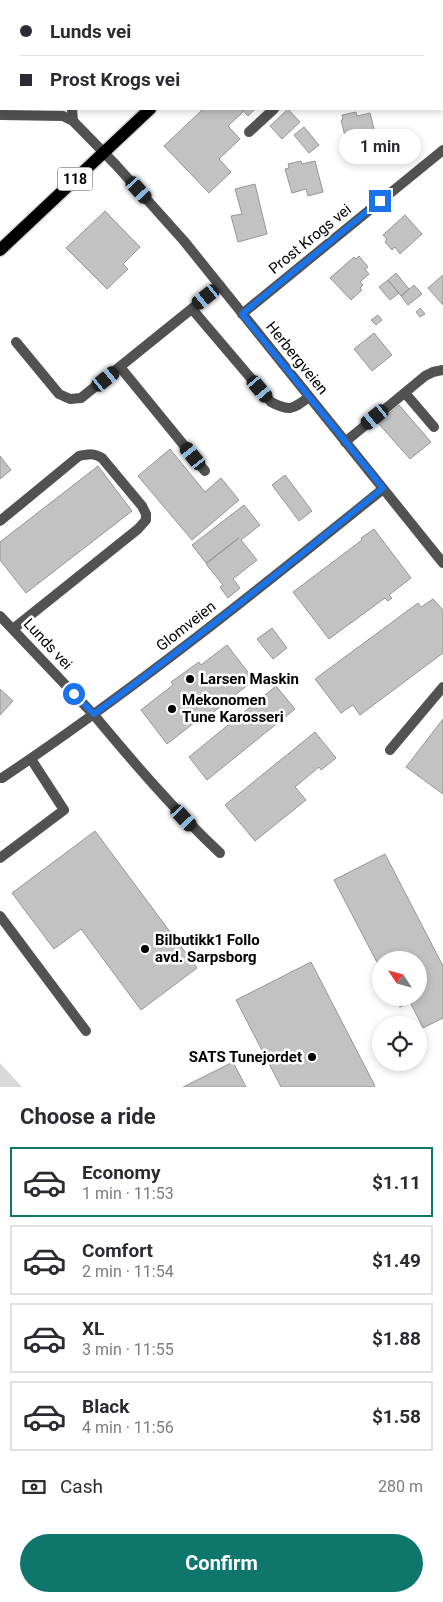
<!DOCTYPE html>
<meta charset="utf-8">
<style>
body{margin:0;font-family:Roboto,sans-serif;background:#f7f7f7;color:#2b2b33;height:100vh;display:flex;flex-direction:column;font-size:19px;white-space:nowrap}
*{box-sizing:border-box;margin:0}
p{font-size:16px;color:#7c7c81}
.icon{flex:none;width:28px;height:28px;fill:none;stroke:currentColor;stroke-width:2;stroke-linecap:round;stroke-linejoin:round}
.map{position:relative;height:1087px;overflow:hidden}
.drawer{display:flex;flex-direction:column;background:#fff;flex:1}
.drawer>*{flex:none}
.banner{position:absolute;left:0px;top:0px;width:444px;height:110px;box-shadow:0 2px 8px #0003;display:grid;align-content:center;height:110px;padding:0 20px;background:#fff}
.needle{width:32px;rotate:306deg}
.tools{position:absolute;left:372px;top:951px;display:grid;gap:10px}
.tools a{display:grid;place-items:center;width:55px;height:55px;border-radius:50%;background:#fff;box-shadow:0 2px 8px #0003;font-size:25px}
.end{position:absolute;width:22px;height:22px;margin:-11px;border:6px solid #1a73e8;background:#fff;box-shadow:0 0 0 2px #fff}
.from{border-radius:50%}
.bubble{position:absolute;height:35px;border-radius:18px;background:#fff;box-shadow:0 2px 8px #0003;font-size:16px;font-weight:700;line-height:35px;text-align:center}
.car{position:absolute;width:15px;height:30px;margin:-15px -8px;border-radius:6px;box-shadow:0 0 4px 1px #0007;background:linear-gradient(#222 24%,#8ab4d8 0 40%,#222 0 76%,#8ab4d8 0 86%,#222 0)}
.banner b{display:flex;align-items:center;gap:18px;height:48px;font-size:19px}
.banner b+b{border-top:1px solid #e1e1e2}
.banner i{width:12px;height:12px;background:#2b2b33}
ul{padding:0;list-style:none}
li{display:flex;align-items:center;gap:15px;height:70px;margin:0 10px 8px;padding:0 10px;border:2px solid #e1e1e2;border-radius:0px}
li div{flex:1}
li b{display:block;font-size:19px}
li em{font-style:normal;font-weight:700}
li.on{border-color:#0f766e}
li>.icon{width:45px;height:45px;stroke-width:1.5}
h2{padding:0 20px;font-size:22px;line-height:60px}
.pay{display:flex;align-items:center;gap:12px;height:55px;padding:0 20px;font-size:19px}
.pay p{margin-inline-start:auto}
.cta{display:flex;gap:10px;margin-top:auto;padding:10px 20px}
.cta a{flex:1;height:58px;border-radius:30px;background:#0f766e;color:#fff;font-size:20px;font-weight:700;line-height:58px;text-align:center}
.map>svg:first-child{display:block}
.green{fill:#d9d9d9}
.building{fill:#c2c2c2;stroke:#969696}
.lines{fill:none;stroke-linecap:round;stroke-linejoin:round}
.primary-casing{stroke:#dbdbdb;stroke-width:15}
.lane{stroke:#525252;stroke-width:10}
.street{stroke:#525252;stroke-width:10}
.primary{stroke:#000;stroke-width:12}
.route{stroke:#1a73e8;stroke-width:6}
.poi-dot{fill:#000;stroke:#fff;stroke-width:2}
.labels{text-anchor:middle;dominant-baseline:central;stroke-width:5;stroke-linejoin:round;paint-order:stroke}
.shield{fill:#fff;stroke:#4c4c4c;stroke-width:1}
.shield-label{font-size:14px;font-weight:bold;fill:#000}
.street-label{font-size:15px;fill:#000;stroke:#fff}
.poi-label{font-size:15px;font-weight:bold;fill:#000;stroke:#fff;text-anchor:start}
</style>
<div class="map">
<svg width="443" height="1087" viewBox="0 0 443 1087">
<rect width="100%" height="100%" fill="#fff"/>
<path class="green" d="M0,1063l22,24h-22z"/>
<path class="building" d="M5,0h21l-1,1h-19z
M53,0h44l1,1h-47z
M323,0h76l-2,1h-75z
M203,109h38l3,2 -16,15 12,13 -21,20 12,13 -22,21 -45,-47z
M241,109h14l-7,7z
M288,109l12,13 -18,17 -12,-13z
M356,112l1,4 13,-3 7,28 -11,3 -1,-4 -18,4 -6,-24h2l-1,-5z
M304,127l15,18 -10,8 -15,-18z
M301,161l1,3 13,-3 8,31 -15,4 -2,-7 -14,4 -7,-24 4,-1 -1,-4z
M255,184l12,50 -29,8 -7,-26 11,-2 -7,-25z
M105,211l35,36 -17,17 5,5 -21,20 -41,-41z
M405,215l17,19 -22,20 -5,-7 -3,3 -7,-8 2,-3 -4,-4z
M359,256l9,11 -3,2 4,5 -9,8 3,3 -3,3 2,2 -11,10 -21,-22 24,-21 2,2z
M396,273l13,16 -8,7 -13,-16z
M443,275v30l-15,-17z
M388,280l11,13 -9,7 -11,-13z
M414,285l8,9 -14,11 -7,-9z
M420,308l5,6 -5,3 -4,-5z
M378,315l4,5 -6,5 -5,-5z
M374,333l18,22 -20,16 -18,-22z
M399,405l32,37 -21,17 -32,-36z
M170,449l35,43 16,-14 18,22 -47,40 -54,-64z
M0,456l11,14 -11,9z
M98,466l34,45 -106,82 -26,-33v-18z
M285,475l27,36 -13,10 -27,-36z
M244,505l16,20 -19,15 16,20 -24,19 7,9 -12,10 -8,-11 3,-2 -17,-21 33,-26 -33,25 -14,-18z
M374,529l37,49 -22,17 3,3 -4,3 -3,-3 -56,41 -36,-47 69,-52 -1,-2z
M433,599l10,11v43l-83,62 -7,-10 -12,8 -26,-34 103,-76 3,4z
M272,628l15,20 -14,11 -16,-20z
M227,645l27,35 -53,42 -2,-3 -32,25 -26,-34 32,-25 -2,-3 28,-20 2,3z
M276,686l19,23 -88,71 -18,-23z
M0,689l13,12 -13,14z
M443,719v75l-37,-27z
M315,732l21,26 -15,12 -2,-3 -24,20 11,13 -51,41 -30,-36z
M95,831l102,137 -56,42 -60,-81 -27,20 -42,-56z
M385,854l58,112v52l-20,10 -13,-26 -10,5 -5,-9h24v-38h-38v10l-47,-90z
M311,962l64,124 -1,1h-93l-45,-87z
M233,1062l13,25h-63z"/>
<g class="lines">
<g class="primary-casing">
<path id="primary" d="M265,1l1,-1
M0,250l150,-141"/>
</g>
<path class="lane" d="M428,1l1,-1
M72,109l1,12
M249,132l25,-23
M192,309l79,93c19,10 22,7 38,-5
M16,342l43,52 11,5 11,-1 139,-112
M120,367l85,104
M405,393l29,34
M345,442l80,-66 8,-4 10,-2
M0,521l79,-65c10,-2 15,-3 23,2l40,48 4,8v6l-8,9 -125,100
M94,715c40,48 80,95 126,138
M390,750l53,-63
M0,858l64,-48 -33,-51
M0,916l86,115"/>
<path class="street" d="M0,115l63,1 10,5 43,44 68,76 259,322
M242,314l201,-164
M0,616l94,99
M0,778h2c133,-89 257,-189 381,-289"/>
<use href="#primary" class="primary"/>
</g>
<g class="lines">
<path class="route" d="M74,694l20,20c98,-72 194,-148 289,-226l-141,-174 138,-113"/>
</g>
<g class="poi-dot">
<circle cx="190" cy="679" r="5"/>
<circle cx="172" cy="709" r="5"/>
<circle cx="145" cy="949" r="5"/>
<circle cx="312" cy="1057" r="5"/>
</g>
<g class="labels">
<rect class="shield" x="57.5" y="167.5" width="35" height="23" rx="4"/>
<g class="shield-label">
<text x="75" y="179">118</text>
</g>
<g class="street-label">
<text transform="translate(310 239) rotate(-39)">Prost Krogs vei</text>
<text transform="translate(297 358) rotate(51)">Herbergveien</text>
<text transform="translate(186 626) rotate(-38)">Glomveien</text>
<text transform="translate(48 644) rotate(47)">Lunds vei</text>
</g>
<g class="poi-label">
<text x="200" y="679">Larsen Maskin</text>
<text x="182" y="700">Mekonomen<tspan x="182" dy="17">Tune Karosseri</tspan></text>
<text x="155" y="940">Bilbutikk1 Follo<tspan x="155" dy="17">avd. Sarpsborg</tspan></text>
<text x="302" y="1057" text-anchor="end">SATS Tunejordet</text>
</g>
</g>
</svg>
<div class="tools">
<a><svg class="needle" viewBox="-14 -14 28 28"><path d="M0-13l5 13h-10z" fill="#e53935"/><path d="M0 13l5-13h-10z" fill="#7c7c81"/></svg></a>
<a><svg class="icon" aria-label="locate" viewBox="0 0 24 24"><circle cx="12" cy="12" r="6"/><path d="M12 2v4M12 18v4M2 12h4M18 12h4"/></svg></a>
</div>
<i class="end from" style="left:74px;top:694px"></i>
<i class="end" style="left:380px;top:201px"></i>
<div class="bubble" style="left:339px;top:129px;width:82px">1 min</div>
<i class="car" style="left:139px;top:190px;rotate:138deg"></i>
<i class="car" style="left:206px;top:297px;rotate:231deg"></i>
<i class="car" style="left:106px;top:379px;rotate:51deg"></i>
<i class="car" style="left:260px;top:389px;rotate:140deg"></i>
<i class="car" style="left:375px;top:417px;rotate:231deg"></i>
<i class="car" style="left:193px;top:456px;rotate:321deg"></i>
<i class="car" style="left:184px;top:818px;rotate:137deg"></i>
<div class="banner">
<b><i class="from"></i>Lunds vei</b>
<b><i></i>Prost Krogs vei</b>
</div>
</div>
<section class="drawer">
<h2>Choose a ride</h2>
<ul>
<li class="on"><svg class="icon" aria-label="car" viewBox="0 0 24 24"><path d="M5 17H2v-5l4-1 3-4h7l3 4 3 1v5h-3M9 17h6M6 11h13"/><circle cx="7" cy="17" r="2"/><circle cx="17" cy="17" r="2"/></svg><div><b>Economy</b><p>1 min · 11:53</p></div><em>$1.11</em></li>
<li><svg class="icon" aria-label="car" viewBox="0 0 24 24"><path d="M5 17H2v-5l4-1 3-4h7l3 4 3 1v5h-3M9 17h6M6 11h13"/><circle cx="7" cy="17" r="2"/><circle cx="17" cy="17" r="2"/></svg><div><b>Comfort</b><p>2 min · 11:54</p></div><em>$1.49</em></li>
<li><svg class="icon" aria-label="car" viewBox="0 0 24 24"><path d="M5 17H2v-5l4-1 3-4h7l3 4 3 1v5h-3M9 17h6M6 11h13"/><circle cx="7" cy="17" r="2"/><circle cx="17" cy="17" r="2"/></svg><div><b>XL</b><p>3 min · 11:55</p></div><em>$1.88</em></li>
<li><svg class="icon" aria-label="car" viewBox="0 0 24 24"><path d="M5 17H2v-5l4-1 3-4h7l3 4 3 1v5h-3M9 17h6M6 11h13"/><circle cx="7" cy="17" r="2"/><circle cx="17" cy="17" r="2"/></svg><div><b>Black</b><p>4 min · 11:56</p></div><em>$1.58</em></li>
</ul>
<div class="pay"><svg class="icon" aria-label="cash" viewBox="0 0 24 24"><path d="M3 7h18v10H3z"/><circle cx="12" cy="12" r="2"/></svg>Cash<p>280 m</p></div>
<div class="cta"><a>Confirm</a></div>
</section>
